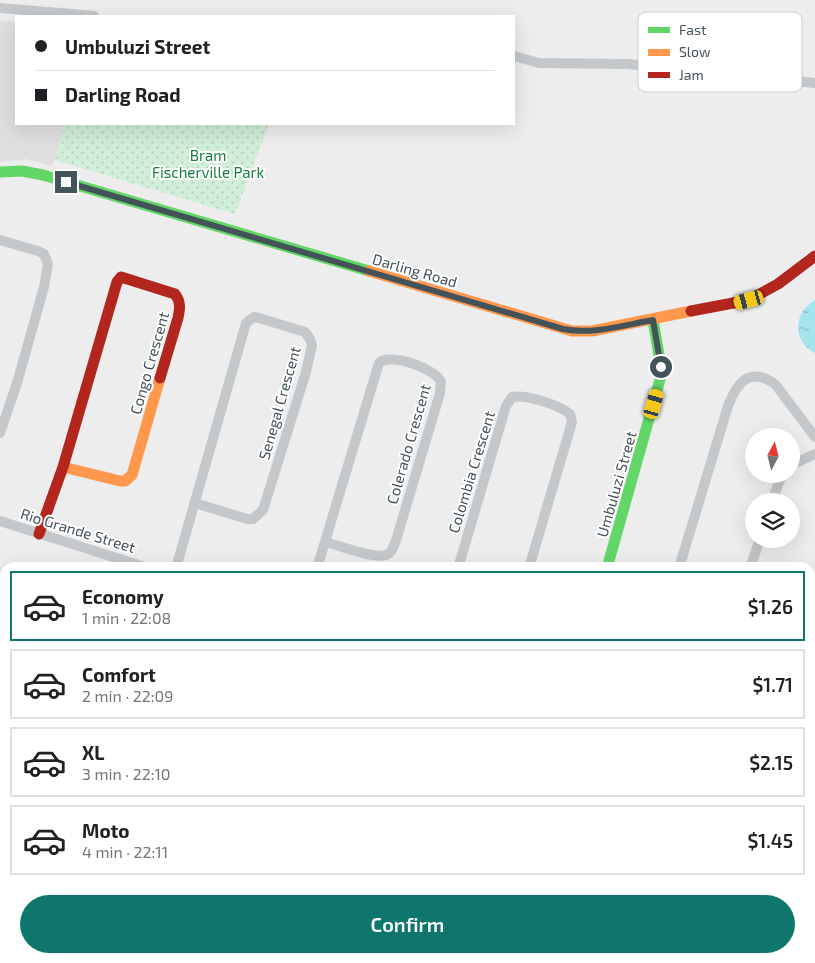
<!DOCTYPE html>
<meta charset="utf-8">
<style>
body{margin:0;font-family:"Exo 2",sans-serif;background:#f6f6f6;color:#202124;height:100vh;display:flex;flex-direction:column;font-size:19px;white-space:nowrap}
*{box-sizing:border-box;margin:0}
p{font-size:16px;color:#757577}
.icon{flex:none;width:28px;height:28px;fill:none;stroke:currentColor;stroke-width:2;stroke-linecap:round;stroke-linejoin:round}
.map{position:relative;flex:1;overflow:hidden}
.sheet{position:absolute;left:0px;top:562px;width:815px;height:401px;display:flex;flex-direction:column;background:#fff;border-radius:15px 15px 0 0;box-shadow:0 5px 20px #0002}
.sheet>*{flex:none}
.guide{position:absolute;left:15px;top:15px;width:500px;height:110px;border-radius:0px;box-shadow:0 5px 20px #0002;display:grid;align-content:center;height:110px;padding:0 20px;background:#fff}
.needle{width:32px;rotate:7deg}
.buttons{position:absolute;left:745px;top:428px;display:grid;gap:10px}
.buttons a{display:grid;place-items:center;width:55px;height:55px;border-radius:50%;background:#fff;box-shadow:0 5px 20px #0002;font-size:25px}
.end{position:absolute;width:22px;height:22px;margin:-11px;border:6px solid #44525a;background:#fff;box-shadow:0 0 0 2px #fff}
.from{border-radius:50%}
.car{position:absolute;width:15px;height:30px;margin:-15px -8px;border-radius:6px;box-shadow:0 0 4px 1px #0007;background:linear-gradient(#f5c518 24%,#345 0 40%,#f5c518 0 76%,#345 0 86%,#f5c518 0)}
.guide b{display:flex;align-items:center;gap:18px;height:48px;font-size:19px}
.guide b+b{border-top:1px solid #e0e0e0}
.guide i{width:12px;height:12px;background:#202124}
ul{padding:9px 0 0;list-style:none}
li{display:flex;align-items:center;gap:15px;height:70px;margin:0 10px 8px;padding:0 10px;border:2px solid #e0e0e0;border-radius:0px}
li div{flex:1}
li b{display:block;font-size:19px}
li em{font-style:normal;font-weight:600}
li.active{border-color:#0f766e}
li>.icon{width:45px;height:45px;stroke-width:1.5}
.button{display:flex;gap:10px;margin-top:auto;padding:10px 20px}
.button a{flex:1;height:58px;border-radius:30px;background:#0f766e;color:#fff;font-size:20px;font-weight:600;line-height:58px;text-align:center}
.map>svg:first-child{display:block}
.education{fill:#e0dedf}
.park{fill:url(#park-dots)}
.water{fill:url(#water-ripples)}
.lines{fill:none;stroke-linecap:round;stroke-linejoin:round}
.street{stroke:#c4c8ca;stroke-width:10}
.fast{stroke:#63d668;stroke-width:11}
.slow{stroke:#ff974d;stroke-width:11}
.jam{stroke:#b3261e;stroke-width:11}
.route{stroke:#44525a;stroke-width:6}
.labels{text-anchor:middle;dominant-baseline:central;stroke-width:4;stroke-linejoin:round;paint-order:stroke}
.park-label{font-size:15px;fill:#147d3f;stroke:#fff}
.street-label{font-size:15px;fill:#44525a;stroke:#fff}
.key{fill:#fff;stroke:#c7cbce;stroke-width:1}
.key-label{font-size:14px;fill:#44525a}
</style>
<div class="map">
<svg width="815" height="963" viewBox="0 0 815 963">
<defs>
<pattern id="park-dots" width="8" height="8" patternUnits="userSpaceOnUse" patternTransform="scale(1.25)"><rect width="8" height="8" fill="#d0eed9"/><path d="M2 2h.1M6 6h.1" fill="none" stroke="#b4cebc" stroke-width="1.8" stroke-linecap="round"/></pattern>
<pattern id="water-ripples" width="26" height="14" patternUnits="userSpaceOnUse" patternTransform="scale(1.25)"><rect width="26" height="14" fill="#a4e5ed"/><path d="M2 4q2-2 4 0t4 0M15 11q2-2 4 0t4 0" fill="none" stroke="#87bcc3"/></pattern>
</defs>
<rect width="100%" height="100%" fill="#eeeded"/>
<path class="education" d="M0,21l16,1v102h49l-10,36 -4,6 -25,-7 -26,3z"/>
<path class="park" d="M65,124h204l-34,90 -180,-54z"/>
<path class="water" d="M815,300v53c-23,-11 -22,-41 0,-53z"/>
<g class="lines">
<path class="street" d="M0,8l94,8
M514,56l25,7 88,1 188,19
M0,240l38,11 6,3 4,10 -4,23 -27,96 -17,50
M791,465l24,-11
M772,501l10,-27
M0,521l148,47
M176,568l70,-245 8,-6 5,1 46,14 5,7 2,6 -6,27 -43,138 -10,9h-6l-52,-16
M317,568l62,-205c11,-11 57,6 62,19l-1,11 -43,144c-2,6 -4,14 -9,17 -10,7 -50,-9 -63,-12
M458,568l48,-162 6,-9c14,-3 47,8 58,17l2,8 -43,146
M679,568l49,-162c9,-23 21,-40 47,-22l40,53
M750,568l10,-29
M810,620l5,-18
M0,710l5,2
M810,766l5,2
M0,780l5,2
M0,855l5,1
M0,918l5,2
M111,959l13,4
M345,959l15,4
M544,959l4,4
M230,963l2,-4
M302,963l1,-4
M631,963l5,-4"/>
<path class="fast" d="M0,172l22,-1 21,4 326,96
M607,568l54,-192v-9l-8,-47
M730,959l8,4"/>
<path class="slow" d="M369,271l203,60h20l99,-20
M63,467l57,14h5l7,-6 28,-97"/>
<path class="jam" d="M691,311l58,-11 29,-16 37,-28
M39,534l24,-67 54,-185 4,-5 54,17c6,8 5,15 3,24l-18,60"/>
</g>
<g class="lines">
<path class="route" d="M66,182l497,147c29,6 61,-4 90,-9l8,47"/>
</g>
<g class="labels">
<g class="park-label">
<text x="208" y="155">Bram<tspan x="208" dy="17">Fischerville Park</tspan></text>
</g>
<g class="street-label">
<text transform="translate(415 270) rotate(16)">Darling Road</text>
<text transform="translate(149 363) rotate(-74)">Congo Crescent</text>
<text transform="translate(279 403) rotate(-74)">Senegal Crescent</text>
<text transform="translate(408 444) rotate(-74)">Colerado Crescent</text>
<text transform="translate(471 472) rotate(-73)">Colombia Crescent</text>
<text transform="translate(616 484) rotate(-74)">Umbuluzi Street</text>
<text transform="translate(78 530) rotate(17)">Rio Grande Street</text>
</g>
</g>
<rect x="638" y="12" width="164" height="80" rx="8" class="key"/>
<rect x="648" y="27" width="22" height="6" fill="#63d668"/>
<rect x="648" y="49" width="22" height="7" fill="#ff974d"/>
<rect x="648" y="72" width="22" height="6" fill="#b3261e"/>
<g class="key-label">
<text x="679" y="35">Fast</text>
<text x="679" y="57">Slow</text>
<text x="679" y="80">Jam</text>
</g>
</svg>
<div class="buttons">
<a><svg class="needle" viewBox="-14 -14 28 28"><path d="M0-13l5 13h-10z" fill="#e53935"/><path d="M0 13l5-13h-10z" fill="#757577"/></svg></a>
<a><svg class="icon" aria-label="layers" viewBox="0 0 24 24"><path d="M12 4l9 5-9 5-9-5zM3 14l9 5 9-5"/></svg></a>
</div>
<i class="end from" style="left:661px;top:367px"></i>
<i class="end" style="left:66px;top:182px"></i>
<i class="car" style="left:749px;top:300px;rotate:255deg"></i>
<i class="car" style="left:654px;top:404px;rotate:16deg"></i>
<div class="guide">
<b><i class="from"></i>Umbuluzi Street</b>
<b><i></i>Darling Road</b>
</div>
<section class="sheet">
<ul>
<li class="active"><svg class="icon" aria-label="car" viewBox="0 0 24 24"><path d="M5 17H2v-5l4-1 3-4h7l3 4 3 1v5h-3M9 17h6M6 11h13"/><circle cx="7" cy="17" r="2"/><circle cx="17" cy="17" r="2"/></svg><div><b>Economy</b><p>1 min · 22:08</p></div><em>$1.26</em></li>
<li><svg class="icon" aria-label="car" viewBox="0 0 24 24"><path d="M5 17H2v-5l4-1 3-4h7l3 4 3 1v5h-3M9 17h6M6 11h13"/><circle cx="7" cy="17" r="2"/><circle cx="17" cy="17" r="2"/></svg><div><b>Comfort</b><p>2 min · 22:09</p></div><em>$1.71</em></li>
<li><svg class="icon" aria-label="car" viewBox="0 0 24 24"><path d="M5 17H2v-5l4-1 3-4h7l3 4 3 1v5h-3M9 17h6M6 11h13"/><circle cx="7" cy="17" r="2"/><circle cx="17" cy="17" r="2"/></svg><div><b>XL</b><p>3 min · 22:10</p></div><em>$2.15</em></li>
<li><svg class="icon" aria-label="car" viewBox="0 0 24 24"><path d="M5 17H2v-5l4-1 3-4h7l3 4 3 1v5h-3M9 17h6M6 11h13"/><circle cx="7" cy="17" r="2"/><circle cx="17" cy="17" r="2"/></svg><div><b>Moto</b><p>4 min · 22:11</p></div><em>$1.45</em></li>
</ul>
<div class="button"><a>Confirm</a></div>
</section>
</div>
